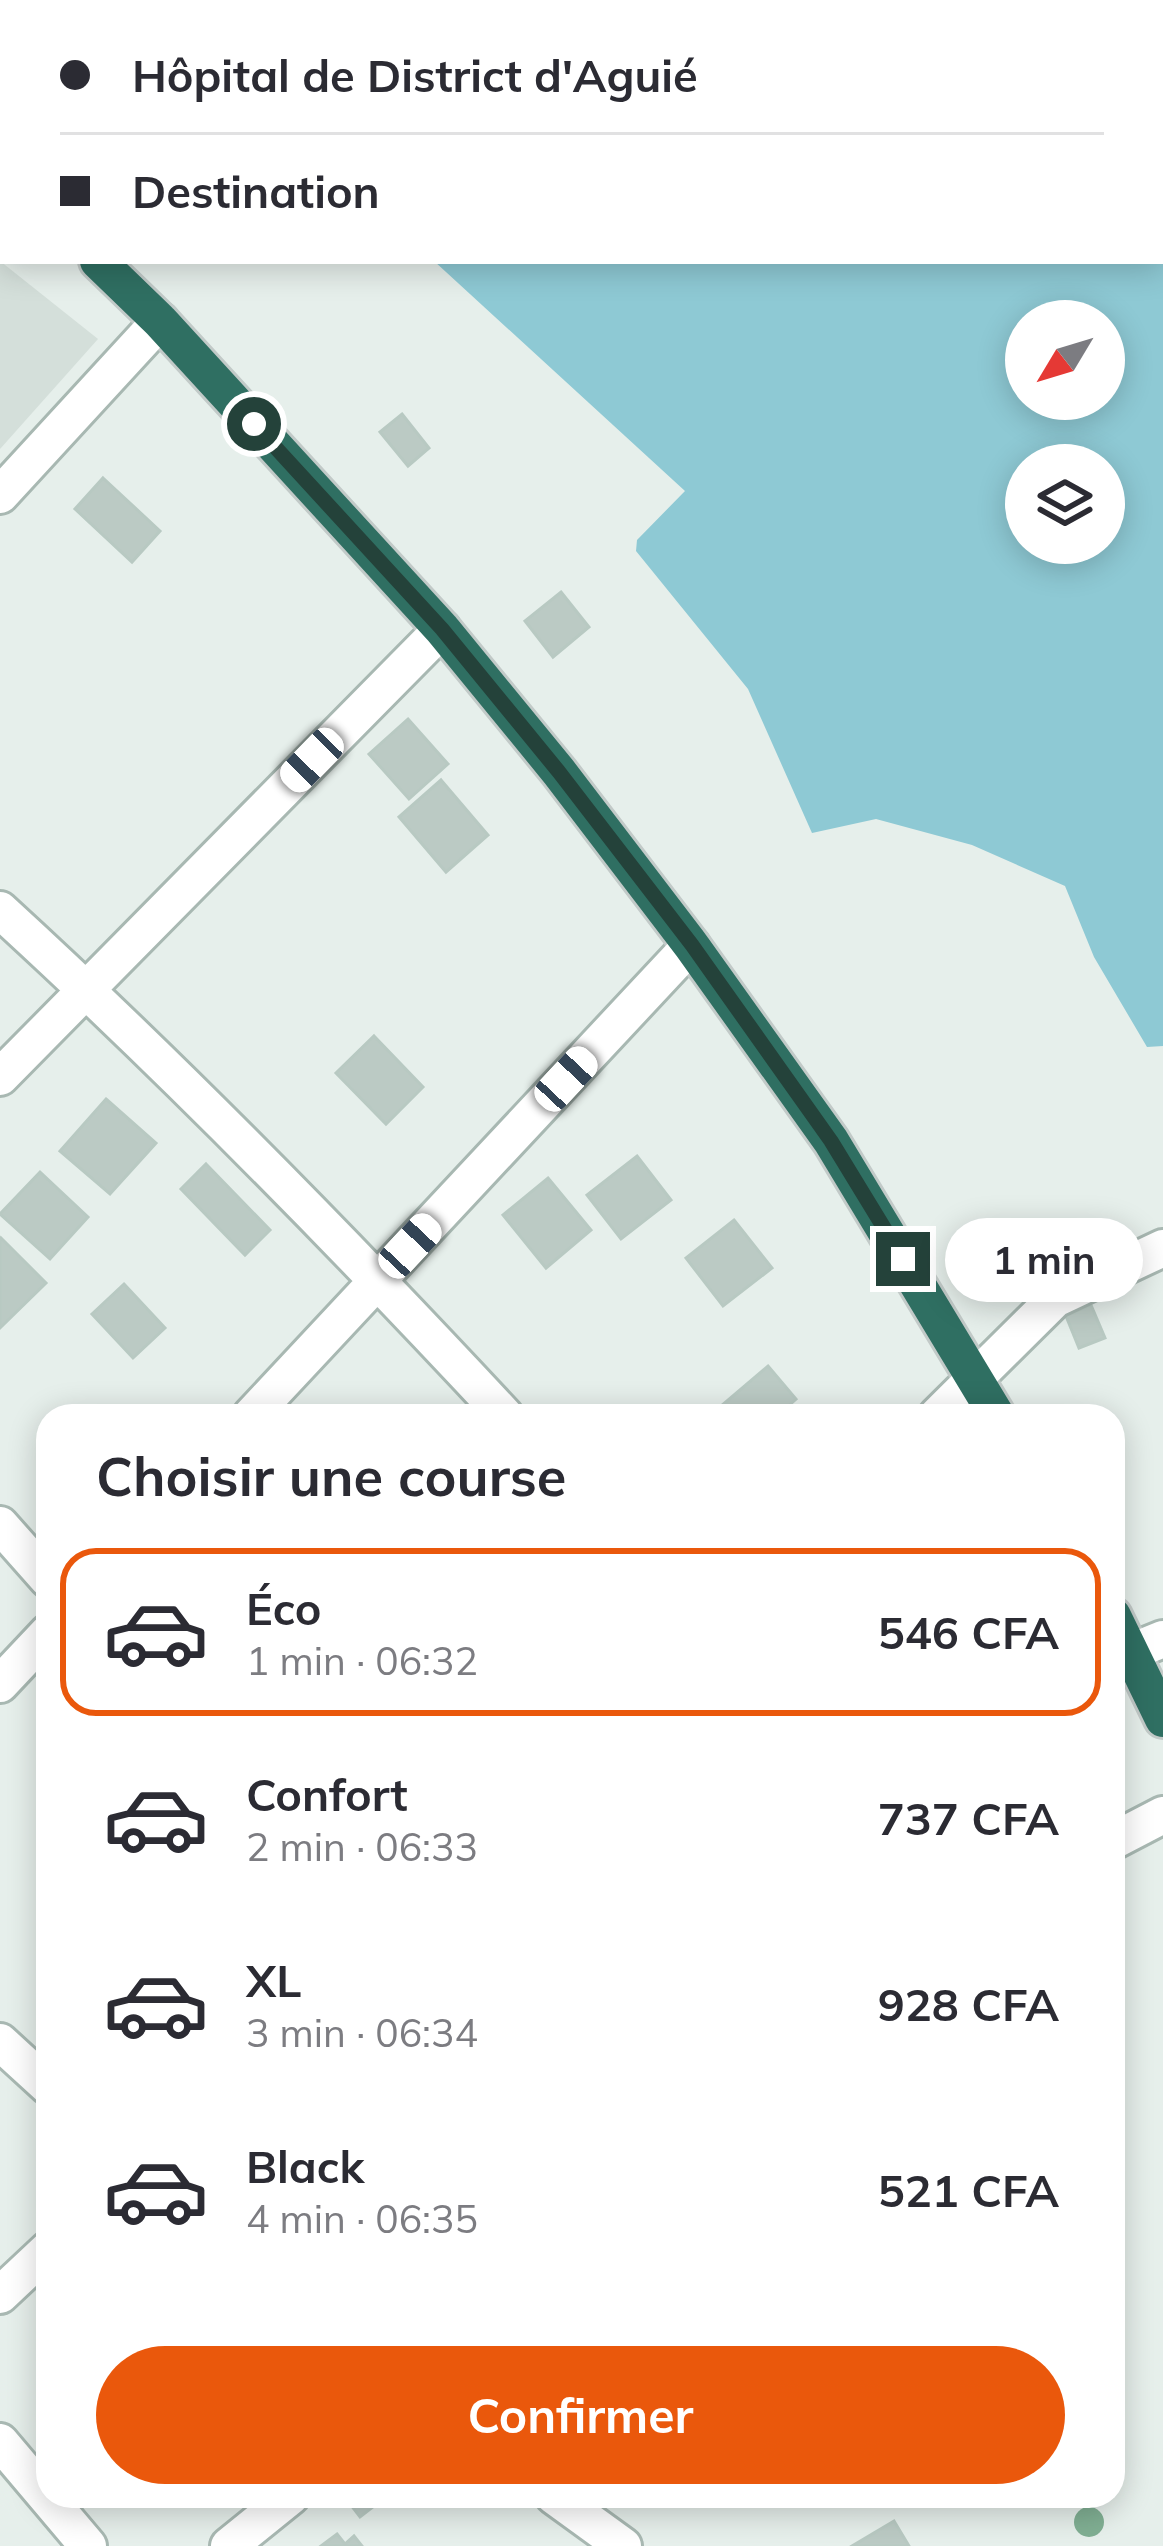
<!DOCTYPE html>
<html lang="fr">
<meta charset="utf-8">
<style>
body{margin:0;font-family:Mulish,sans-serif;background:#f2f2f3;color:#2b2b33;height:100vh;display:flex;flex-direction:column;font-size:45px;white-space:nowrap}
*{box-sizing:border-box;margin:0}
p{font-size:39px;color:#7c7c81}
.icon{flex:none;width:66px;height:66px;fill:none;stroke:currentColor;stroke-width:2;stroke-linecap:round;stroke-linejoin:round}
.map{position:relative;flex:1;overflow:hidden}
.drawer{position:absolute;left:36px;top:1404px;width:1089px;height:1104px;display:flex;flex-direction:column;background:#fff;border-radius:36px;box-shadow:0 6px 30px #0003}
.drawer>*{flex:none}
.hud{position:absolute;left:0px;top:0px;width:1164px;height:264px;box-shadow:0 6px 30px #0003;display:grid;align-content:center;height:264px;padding:0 60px;background:#fff}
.needle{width:78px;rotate:232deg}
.buttons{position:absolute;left:1005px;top:300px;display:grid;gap:24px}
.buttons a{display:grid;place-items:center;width:120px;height:120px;border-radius:50%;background:#fff;box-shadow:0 6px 30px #0003;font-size:60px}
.end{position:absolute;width:54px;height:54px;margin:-27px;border:15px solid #24423a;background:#fff;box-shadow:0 0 0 6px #fff}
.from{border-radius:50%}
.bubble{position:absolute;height:84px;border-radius:42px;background:#fff;box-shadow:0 6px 30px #0003;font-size:39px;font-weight:700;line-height:84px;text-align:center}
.car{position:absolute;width:36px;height:72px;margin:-36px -18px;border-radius:15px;box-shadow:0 0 9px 3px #0007;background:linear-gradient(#fff 24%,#345 0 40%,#fff 0 76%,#345 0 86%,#fff 0)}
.hud b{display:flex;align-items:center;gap:42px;height:114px;font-size:45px}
.hud b+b{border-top:3px solid #e1e1e2}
.hud i{width:30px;height:30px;background:#2b2b33}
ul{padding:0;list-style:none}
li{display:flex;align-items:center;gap:36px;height:168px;margin:0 24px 18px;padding:0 36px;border:6px solid transparent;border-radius:36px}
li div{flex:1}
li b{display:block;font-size:45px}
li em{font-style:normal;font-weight:700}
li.active{border-color:#ea580c}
li>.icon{width:108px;height:108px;stroke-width:1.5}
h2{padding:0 60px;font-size:54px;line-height:144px}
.action{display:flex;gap:24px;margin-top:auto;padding:24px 60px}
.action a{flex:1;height:138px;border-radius:72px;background:#ea580c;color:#fff;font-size:48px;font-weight:700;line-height:138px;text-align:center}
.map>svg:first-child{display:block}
.built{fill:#d4dfda}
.water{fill:#8ec9d4;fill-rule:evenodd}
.building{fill:#bbcac4;stroke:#b8c9c2;stroke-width:3}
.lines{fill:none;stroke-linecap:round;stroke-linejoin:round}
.minor-casing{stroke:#a8b8b2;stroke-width:42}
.highway-casing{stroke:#c2cac8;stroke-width:42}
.minor{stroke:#fff;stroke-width:36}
.highway{stroke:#2f6f62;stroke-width:36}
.tree{fill:#80af93}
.route{stroke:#24423a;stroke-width:15}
</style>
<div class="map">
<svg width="1163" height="2546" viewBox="0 0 1163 2546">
<rect width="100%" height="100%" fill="#e6efeb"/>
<path class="built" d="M0,261l98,78 -98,110z"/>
<path class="water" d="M168,0h995v1046l-16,1 -53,-90 -29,-71 -93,-41 -96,-26 -64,14 -64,-144 -112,-138 1,-11 48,-49 -251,-230h727v-258h-990zM1026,321h78v78h-78zM1026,465h78v78h-78z"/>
<path class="building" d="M402,414l27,34 -21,18 -28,-34z
M103,478l57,53 -28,31 -57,-53z
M561,592l28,35 -36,30 -28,-36z
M408,719l40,45 -39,35 -40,-45z
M441,780l47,55 -42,37 -47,-55z
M374,1036l49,51 -37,37 -50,-51z
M106,1099l50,44 -46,51 -50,-43z
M637,1156l34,44 -50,39 -34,-44z
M206,1164l64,66 -25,25 -64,-66z
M40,1172l48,45 -38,42 -50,-45z
M548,1178l43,52 -45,38 -43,-53z
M734,1220l38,48 -49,38 -37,-48z
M1,1238l45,45 -46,45v-88z
M124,1284l41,44 -32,30 -41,-44z
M1091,1305l14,33 -26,10 -13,-32z
M768,1366l28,33 -19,17h-49l-8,-9z
M344,2496h43l-27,21z
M894,2521l15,25h-57z
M337,2534l8,10 9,-8 8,10h-41z"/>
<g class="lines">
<g class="minor-casing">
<path id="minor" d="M0,495l160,-174
M0,910c176,161 343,332 505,506
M0,1077l442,-448
M251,1416l440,-471
M937,1416l118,-117 108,-51
M0,1525l48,54
M1131,1652l32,-13
M0,1684l48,-51
M1113,1841l50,-26
M0,2042l48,44
M0,2295l48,-45
M0,2442l88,104
M554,2496l69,50
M229,2546l62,-50"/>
</g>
<g class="highway-casing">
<path id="highway" d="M0,165l3,3
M98,261l62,60 282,308 117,143 132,173 140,196 166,275
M1113,1616l50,103"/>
</g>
<use href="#minor" class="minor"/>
<use href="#highway" class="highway"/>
</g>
<circle class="tree" cx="1089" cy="2522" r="15"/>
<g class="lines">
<path class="route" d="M254,424l188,205 117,143 133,173 139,196 72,118"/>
</g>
</svg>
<div class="buttons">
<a><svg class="needle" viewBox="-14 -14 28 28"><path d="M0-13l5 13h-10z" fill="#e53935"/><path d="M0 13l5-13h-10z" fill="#7c7c81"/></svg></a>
<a><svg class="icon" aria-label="layers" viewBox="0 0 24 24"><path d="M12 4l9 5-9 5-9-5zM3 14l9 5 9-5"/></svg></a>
</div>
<i class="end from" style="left:254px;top:424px"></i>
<i class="end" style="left:903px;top:1259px"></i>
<div class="bubble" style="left:945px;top:1218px;width:198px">1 min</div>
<i class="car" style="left:312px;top:760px;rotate:224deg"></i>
<i class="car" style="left:566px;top:1079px;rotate:43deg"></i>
<i class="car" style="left:410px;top:1246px;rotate:43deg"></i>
<div class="hud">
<b><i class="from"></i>Hôpital de District d'Aguié</b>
<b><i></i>Destination</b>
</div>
<section class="drawer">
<h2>Choisir une course</h2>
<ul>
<li class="active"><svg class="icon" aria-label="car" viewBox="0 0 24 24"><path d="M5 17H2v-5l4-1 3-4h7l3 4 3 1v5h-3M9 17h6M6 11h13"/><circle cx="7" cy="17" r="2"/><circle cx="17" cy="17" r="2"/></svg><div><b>Éco</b><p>1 min · 06:32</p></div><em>546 CFA</em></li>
<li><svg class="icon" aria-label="car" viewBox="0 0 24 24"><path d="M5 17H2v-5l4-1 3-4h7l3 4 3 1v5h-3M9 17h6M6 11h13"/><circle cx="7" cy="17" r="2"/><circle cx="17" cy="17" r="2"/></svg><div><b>Confort</b><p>2 min · 06:33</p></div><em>737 CFA</em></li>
<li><svg class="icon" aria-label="car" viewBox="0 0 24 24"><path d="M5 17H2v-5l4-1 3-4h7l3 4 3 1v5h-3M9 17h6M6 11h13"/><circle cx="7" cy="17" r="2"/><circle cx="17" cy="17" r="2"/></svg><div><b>XL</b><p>3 min · 06:34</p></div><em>928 CFA</em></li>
<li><svg class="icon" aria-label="car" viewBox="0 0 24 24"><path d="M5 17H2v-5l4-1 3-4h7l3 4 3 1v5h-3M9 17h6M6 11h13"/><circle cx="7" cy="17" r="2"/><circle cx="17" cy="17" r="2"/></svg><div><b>Black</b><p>4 min · 06:35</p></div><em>521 CFA</em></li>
</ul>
<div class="action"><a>Confirmer</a></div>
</section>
</div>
